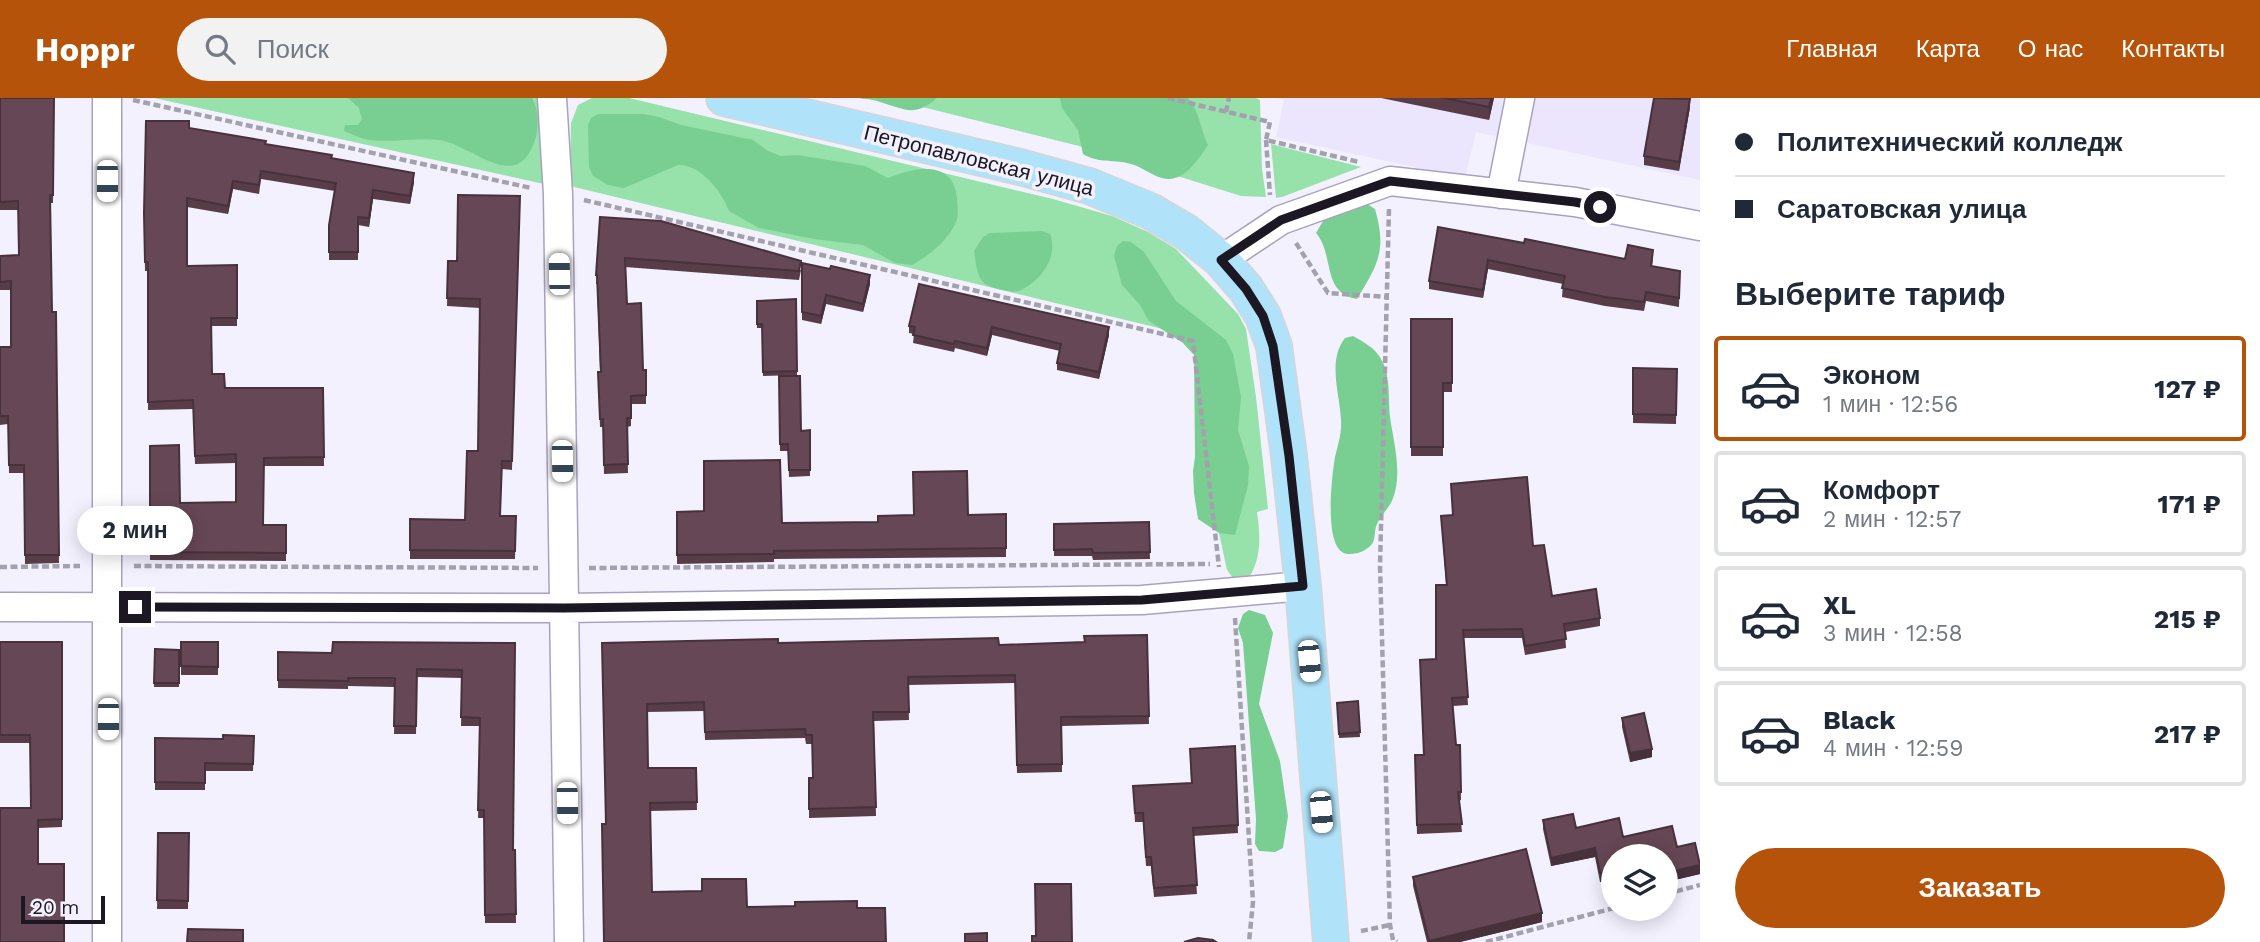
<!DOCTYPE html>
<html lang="ru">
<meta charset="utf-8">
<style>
body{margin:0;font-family:"Work Sans",sans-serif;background:#f2f2f3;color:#1f2937;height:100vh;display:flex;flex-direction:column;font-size:26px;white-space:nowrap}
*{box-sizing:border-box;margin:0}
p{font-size:23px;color:#747a83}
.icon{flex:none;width:38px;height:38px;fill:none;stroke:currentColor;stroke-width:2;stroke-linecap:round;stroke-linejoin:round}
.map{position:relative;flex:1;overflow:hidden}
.side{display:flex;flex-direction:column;background:#fff;width:560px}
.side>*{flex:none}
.banner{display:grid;align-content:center;height:154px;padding:0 35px;background:#fff}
.controls{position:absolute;left:1601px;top:746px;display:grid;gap:14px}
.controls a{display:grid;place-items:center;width:77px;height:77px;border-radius:50%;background:#fff;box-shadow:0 4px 18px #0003;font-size:35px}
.scale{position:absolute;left:21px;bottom:18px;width:84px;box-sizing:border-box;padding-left:7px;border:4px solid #1b1823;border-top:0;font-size:19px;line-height:24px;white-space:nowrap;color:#1b1823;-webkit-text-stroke:5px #f4f1ff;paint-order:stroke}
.end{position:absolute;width:32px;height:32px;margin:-16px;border:9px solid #1b1823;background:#fff;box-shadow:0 0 0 4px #fff}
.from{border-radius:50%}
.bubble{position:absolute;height:49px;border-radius:24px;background:#fff;box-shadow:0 4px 18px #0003;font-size:23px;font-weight:700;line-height:49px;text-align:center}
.car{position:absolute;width:21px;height:42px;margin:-21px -10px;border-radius:9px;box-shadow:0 0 5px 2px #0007;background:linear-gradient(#fff 24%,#345 0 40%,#fff 0 76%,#345 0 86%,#fff 0)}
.banner b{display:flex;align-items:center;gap:24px;height:66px;font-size:26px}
.banner b+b{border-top:2px solid #e0e1e3}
.banner i{width:18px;height:18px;background:#1f2937}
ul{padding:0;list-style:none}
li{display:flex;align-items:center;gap:21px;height:105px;margin:0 14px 10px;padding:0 21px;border:4px solid #e0e1e3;border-radius:7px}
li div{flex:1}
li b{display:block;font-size:26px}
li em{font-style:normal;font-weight:700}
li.current{border-color:#b45309}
li>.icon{width:63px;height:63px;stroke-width:1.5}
h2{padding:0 35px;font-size:32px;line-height:84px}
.button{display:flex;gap:14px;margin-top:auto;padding:14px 35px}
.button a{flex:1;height:80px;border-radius:42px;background:#b45309;color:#fff;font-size:28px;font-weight:700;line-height:80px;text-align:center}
header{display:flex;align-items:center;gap:42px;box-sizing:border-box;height:98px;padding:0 35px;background:#b45309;color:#fff}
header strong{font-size:33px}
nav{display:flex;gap:38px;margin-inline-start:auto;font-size:24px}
.search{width:490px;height:63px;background:#f2f2f3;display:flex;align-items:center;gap:18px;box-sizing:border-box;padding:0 24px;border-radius:38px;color:#747a83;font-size:26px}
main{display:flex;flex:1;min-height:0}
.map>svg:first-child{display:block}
.built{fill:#ebe5fe}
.green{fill:#97e1ab}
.forest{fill:#79ce92}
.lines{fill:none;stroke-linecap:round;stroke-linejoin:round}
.minor-casing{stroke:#a9a1c1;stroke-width:31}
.major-casing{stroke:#d6d5d7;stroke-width:38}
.path{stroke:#a4a1ae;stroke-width:4.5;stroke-dasharray:7 3.5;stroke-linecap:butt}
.minor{stroke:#fff;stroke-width:28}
.major{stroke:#b0e3fa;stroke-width:35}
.wall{fill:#583d49}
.shaded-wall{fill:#47323c}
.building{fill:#664755;stroke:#47323c;stroke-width:2}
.route{stroke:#1b1823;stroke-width:9}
.labels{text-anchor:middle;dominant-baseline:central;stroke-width:7;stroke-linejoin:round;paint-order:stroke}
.street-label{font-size:21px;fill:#1b1823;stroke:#f4f1ff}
</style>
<header>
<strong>Hoppr</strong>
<div class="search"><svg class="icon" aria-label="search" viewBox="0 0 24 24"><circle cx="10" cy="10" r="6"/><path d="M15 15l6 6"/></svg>Поиск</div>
<nav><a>Главная</a><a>Карта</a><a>О нас</a><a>Контакты</a></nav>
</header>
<main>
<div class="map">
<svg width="1700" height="844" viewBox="0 0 1700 844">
<rect width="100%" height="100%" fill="#f4f1ff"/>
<path class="built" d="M1276,0h424v82l-224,-48 -11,46 -189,-41 8,-37z"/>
<path class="green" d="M154,0h389l1,86z
M592,0h37l424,101 59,17 36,16 28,17 62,65 8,15 10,68 12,112 -11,3c3,21 5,44 -7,64l-17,2 -6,-8 -8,-37 -23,-196 -626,-151 1,-63 7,-18z
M886,0h370l4,2 2,69 4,28 -25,-1 -146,-46z
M1271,46l90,23 -79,30 -6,1z"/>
<path class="forest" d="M348,0h184c7,12 7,29 3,42 -18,55 -61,6 -95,0 -23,-3 -47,3 -70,0 -9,-1 -18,-6 -26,-9l1,-6h13l4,-6 -3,-11z
M857,0h80c-23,20 -32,11 -57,4 -7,-3 -15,-3 -23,-4z
M1060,0h128c12,14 12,31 20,47 -10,15 -25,39 -46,33 -11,-3 -20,-11 -31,-14 -16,-5 -32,0 -48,-10l-5,-24 -16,-22z
M598,16h45l16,3 22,8 72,15 15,11 13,5 17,-1 67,11 23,12c25,-10 65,-20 69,20 0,6 2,16 0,21 -6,19 -28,37 -45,46l-17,-2 -32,-18 -49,-6 -55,-11 -30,-17c-7,-19 -28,-47 -51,-46l-54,23 -16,-3 -15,-9 -4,-9 -1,-42 3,-7z
M1361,102l14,9c12,42 3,55 -18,90 -36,-6 -22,-44 -41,-66l10,-17z
M1042,133l8,3c9,23 -10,48 -31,57 -7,2 -15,-1 -21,-2 -5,-2 -12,-3 -15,-7 -7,-7 -7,-22 -9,-31l9,-14 7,-4z
M1123,143l8,1 13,10 32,49 50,39 7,14 8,43 -3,33 11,36 -1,19 -13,50 -16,-2 -21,-14 -4,-26 -1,-22 2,-14 -1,-102 -11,-12 -34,-22 -9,-16 -18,-20 -8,-29 3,-10z
M1353,238c12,7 21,11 28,23 10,17 7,39 9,58 4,27 13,58 2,84 -4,8 -11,14 -15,23 -3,6 -1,14 -5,20 -6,7 -14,10 -23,10 -27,1 -17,-79 -14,-97 3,-12 7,-25 6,-37 -1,-26 -14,-59 4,-82z
M1249,512l16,5 8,18 -14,71 21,57 8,55 -5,32 -8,4 -16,-1 -4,-7 1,-25 -13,-176 -5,-15 5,-14z"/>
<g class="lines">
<g class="minor-casing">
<path id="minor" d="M107,0v844
M552,0l6,96 11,748
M1501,96l19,-96
M1221,162l60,-40 109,-39 185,21 125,24
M0,509l564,1 578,-8 161,-14"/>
</g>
<g class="major-casing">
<path id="major" d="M724,0l296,69 69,19 61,25 36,21 35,28 25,29 17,27 11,30 15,110 14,130 28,356"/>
</g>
<path class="path" d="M1168,0l102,24 -4,18 93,22
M133,2l398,88
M1226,14l3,-14
M1266,42l4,55
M584,102l609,141 26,226
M1389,111l-9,357 10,359 3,15 4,2
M1296,145l32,50 59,4
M134,468l404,2
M0,469l80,-1
M589,470l621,-4
M1235,520l18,284 -4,40
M1666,796l34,-9
M1361,833l29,-6
M1486,844l128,-34"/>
<use href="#minor" class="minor"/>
<use href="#major" class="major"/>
</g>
<path class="wall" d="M0,0h54l-1,105h-3l2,109h4l3,251 -34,1 -1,-91h-15l-1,-49 -8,1v-78h11v-57h-11v-34l18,-1v-45h-18z
M1381,0h113l-5,22z
M1690,9l-11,64 -35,-6v-9z
M189,30l143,30 82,24 -4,22 -37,-5 -4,28 -11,-2v35h-29v-35l6,-34 -74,-12 -2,15 -26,-5 -5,25 -41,-7v59l50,-1v61h-26l1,48 13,14h98l1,78h-60l-1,59h23v36l-136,-1v-114l30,57 56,-1v-39l-41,1 -2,-55 -45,1v-139h-3l-1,-49z
M520,98l-8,274 -10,-1 -2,47h16l-1,43h-105v-40l55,1 13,-69 2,-143 -33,-2 1,-45h9z
M600,119l201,53 -2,10 -174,-13 2,37 16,66h3v34h-15v22l-4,1 1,46 -24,1 -1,-47h-3l-2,-55h2l-3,-88h-1z
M1524,145l101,16 28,-1 -1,8 28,5 -1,36 -33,-6 -2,10 -39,-5 -43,-9 1,-13 -75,-15 -5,29 -54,-9v-8z
M802,165l28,6 40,15 -7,28 -37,-8 -5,20 -19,-4z
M919,186l190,51 -10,44 -42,-9v-7l3,-12 -68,-16 -5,21 -32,-8 -1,4 -41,-9 1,-9 -5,-1v-7z
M796,201l1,76 -34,1 -1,-48h-5v-27z
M1411,221h41v73h-9v64h-32z
M1633,270l44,1 -1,55 -43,-1z
M779,278l22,55 9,-1v46l-21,1 -1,-26h-8z
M1451,386l82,62 19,50 48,22v8l-35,6 1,16 -41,7 -3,-17h-58l4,67 -15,1 3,39h4l1,55 -2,1 3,31 -45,2 -2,-79h9l22,-170 -5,-69 12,-1z
M677,414l105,11 96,-1 90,-7 38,-1v43l-232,2v3l-97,2z
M1149,424l1,37 -57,1 -1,-4h-38v-32z
M1147,537l2,89 -87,2v46l-45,1 -2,-90 -107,2 1,35 -35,1 2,95 -67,2v-40h4l-1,-34h-6l-1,-6 -100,2 -1,-29 -57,1 1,56h48l1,42 -47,1 2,81 95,15 48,-1 62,-5 -253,41 2,-118 -4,-181 397,2 86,-3z
M0,544h62v185l-24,1 -37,69 30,-89 -1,-65h-30z
M181,544h37v33h-37z
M515,545l-2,207h2l1,73h-31l-1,-105h-6l2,-92h-19l1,-48 -45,-1 -1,57h-22l1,-47 -47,-1v3l-70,-1v-36l54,1z
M155,551l24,1v37h-25z
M1358,603l2,36 -21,1 -2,-35z
M1622,620l30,39 -22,5 -8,-35z
M254,638l-1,35h-48v19h-50v-52l68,1z
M1235,648l3,87 -45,3 4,58 -43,3 -3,-31h-5l-3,-44h-8l-2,-36 58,-3 -1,-34z
M1543,722l80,17 54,10 23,27 -34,8v-26l-66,26 -5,-25 -44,9 -8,-37z
M158,735h31l-1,76h-31z
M1413,779l129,45 -82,20h-33l-14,-56z"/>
<path class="shaded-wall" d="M1491,0h3l-5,22v-13z
M1690,1v8l-11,64v-9z
M414,75v9l-4,22v-8z
M233,83v8l-5,25v-8z
M373,92v9l-4,28v-9z
M1488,162v9l-5,29v-8z
M870,177v9l-7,28v-8z
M826,197v9l-5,20v-8z
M992,229v8l-5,21v-8z
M1109,229v8l-10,44v-7z
M1652,651v8l-22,5v-9z
M1595,750v9l-44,9v-8z
M1700,767v9l-34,8v-9z
M1614,773v8l-14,3v-9z
M1542,815v9l-82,20h-31v-1z"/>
<path class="building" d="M0,0h54l-1,97h-3l2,117h4l3,243h-34l-1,-90h-15l-1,-49h-8v-69h11v-66l-11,1v-26l19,-1 -1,-54 -18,1z
M1444,0h47l-2,9z
M1654,0l36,1 -11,63 -35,-6z
M146,23h43v7l77,13 -1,3 67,11 -1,3 83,15 -4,23 -37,-6 -4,28 -11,-1v35h-29v-27l7,-42 -75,-12 -2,14 -26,-4 -5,25 -41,-8v68l50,-1v53h-26l1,56h12l1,14h98l1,69 -60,1 -1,67h23v28l-136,-1v-106l29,-1 1,58 56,-1v-48l-41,2 -2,-56 -45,2v-140h-3l-1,-49z
M458,97l62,1 -8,265h-10l-2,55h16l-1,35 -105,-1v-31l55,1 2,-69h11l2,-152 -33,-1 1,-37h9z
M600,119l61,4 140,40 -2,10 -174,-13 2,46 14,-1 2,67h3v25l-15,1v22h-4l1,46 -24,1 -1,-46h-3l-2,-47h3l-4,-97h-1z
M1438,129l86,16 1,-4 100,20 3,-14 25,5 -2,16 29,5 -1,27 -33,-6 -2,10 -39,-5 -43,-9 3,-12 -77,-16 -5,30 -54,-9z
M802,165l28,6 1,-3 39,9 -7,29 -37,-9 -5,21 -19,-4z
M919,186l190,43 -10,45 -42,-9 4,-19 -69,-17 -5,21 -32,-7 -1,3 -41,-9 2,-8 -6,-1z
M796,201l1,72 -34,1 -1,-48h-5v-23z
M1411,221h41v64h-9v64h-32z
M1633,270l44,1 -1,46 -43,-1z
M779,278h21l1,55 9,-1v40h-21l-1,-26h-8z
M780,362l2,63 96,-1v-6l36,-1 -1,-43 54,-1 1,44 38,-1v34l-232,3v3l-97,1v-43l27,-1v-50z
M1527,379l6,69 11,-1 8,51 44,-7 4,29 -36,6 2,15 -41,7 -3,-17 -59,1 5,67 -16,1 4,47h4l1,47h-3l4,32 -45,1 -2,-70h9l-4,-95 16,-1v-74h11l-6,-69 12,-1 -2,-31z
M1149,424l1,30 -57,1 -1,-4 -38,1v-26z
M1147,537l2,81 -88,1 1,47 -45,1 -2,-90 -107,2 1,35h-36l3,95 -67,2v-31h4l-1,-43h-6l-1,-6 -100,3 -1,-30 -57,2 1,64h48l1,34 -47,1 2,89 50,-1v-12h44l1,28 48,-1v-4l62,-1v7h28l1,34h-282l-2,-118h4l-4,-181 176,-4v4l220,-5 1,7 86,-3 -1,-6z
M0,544h62v177l-24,1v44h26v78h-64v-134h31l-1,-73h-30z
M181,544h37v25l-37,-1z
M333,544l182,1 -2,207h2l1,64 -31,1 -1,-105h-6l2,-92 -19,-1 1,-47 -45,-1 -1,57h-22l1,-48h-47v3l-70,-1v-28l54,1z
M155,551l24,1v33h-25z
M1358,603l2,31 -21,2 -2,-31z
M1644,615l8,36 -22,4 -8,-35z
M223,637l31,1 -1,28 -48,-1v20l-50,-1v-44l68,1z
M1235,648l3,79 -45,3 4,57 -43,3 -3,-31h-5l-3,-44h-8l-2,-27 59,-3 -2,-34z
M1573,716l3,14 43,-10 4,19 49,-11 5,21 18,-4 5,22 -34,8v-17h-52v15l-14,2 -5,-25 -44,10 -8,-38z
M158,735h31l-1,68 -31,-1z
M1526,751l16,64 -113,28 -16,-64z
M1035,786h36l1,58h-40v-6h4z
M188,831l55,1v12h-56z
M987,835v9h-22v-8z
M1198,840l15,2 3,2h-32z"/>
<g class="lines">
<path class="route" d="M135,509l429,1 578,-8 161,-14 -14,-130 -16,-110 -10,-30 -17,-27 -25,-29 60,-40 109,-39 185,21 25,5"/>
</g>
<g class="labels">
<g class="street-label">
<text transform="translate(979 62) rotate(14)">Петропавловская улица</text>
</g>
</g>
</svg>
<div class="controls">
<a><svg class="icon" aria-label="layers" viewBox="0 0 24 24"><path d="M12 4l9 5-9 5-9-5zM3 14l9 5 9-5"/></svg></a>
</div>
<div class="scale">20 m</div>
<i class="end from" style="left:1600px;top:109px"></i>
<i class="end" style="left:135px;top:509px"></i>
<div class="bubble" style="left:77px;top:408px;width:116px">2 мин</div>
<i class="car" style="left:107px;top:83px;rotate:180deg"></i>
<i class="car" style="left:559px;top:176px;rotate:359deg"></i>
<i class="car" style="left:562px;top:363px;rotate:179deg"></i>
<i class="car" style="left:1309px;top:563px;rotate:175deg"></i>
<i class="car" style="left:108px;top:621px;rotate:180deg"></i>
<i class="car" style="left:567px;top:705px;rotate:179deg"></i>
<i class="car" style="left:1321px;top:714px;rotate:175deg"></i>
</div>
<section class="side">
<div class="banner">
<b><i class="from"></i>Политехнический колледж</b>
<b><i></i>Саратовская улица</b>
</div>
<h2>Выберите тариф</h2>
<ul>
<li class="current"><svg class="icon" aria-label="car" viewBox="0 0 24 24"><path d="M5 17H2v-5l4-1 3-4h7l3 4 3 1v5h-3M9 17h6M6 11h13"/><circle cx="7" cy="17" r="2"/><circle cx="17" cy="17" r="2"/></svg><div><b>Эконом</b><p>1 мин · 12:56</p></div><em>127 ₽</em></li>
<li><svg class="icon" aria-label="car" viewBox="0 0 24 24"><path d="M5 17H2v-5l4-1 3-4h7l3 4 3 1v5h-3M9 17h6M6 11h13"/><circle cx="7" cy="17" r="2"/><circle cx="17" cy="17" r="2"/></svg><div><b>Комфорт</b><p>2 мин · 12:57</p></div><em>171 ₽</em></li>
<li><svg class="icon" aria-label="car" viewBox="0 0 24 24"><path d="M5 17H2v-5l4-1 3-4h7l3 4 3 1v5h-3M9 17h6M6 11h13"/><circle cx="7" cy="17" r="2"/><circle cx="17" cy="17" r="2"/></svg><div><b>XL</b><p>3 мин · 12:58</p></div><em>215 ₽</em></li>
<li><svg class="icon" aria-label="car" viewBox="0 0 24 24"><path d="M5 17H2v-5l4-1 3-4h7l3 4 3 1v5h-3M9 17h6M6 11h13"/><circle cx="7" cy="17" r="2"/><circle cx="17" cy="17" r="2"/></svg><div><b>Black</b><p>4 мин · 12:59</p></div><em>217 ₽</em></li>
</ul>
<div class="button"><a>Заказать</a></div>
</section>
</main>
